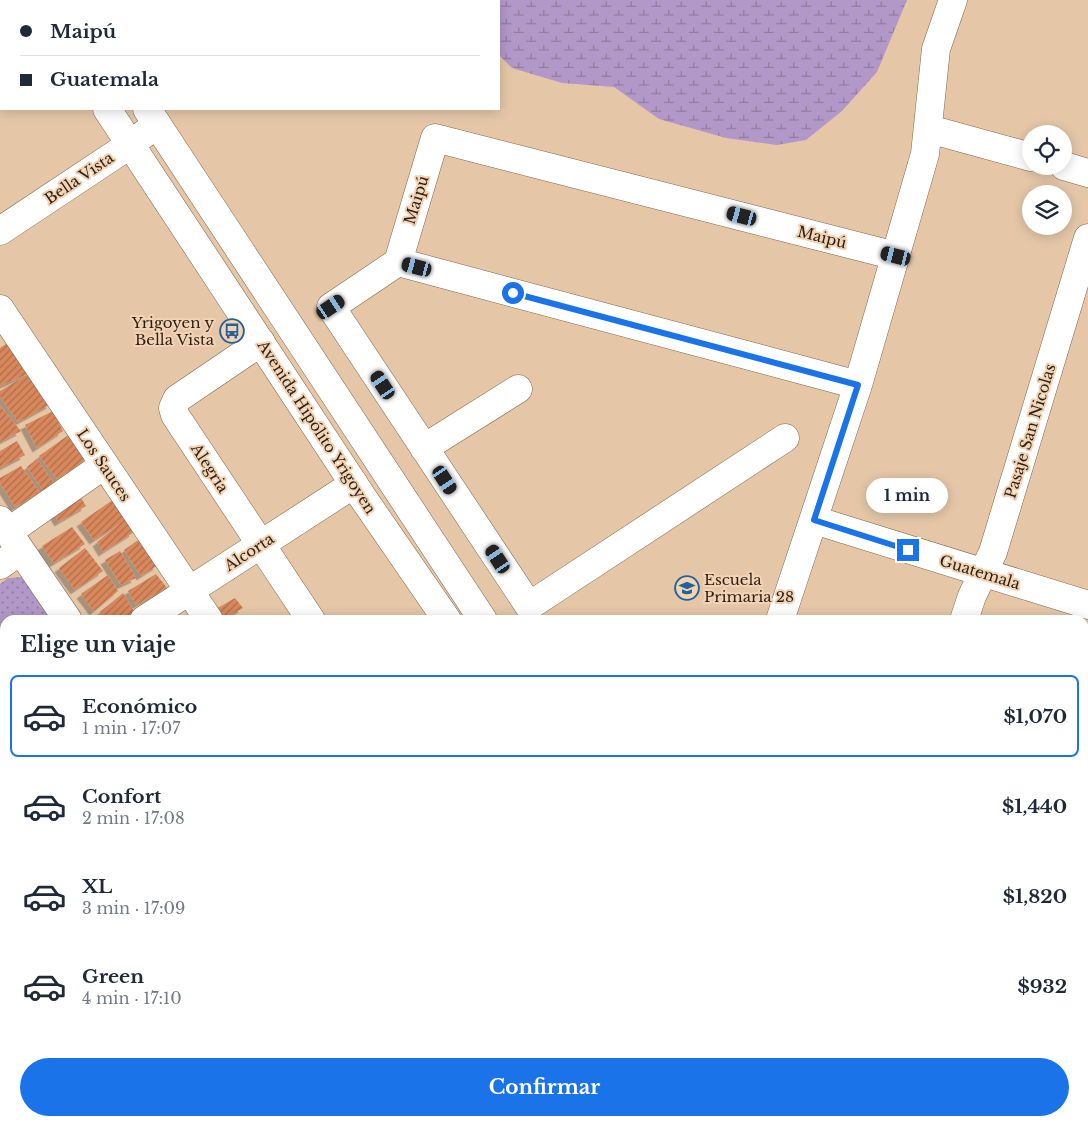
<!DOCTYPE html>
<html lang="es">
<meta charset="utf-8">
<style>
body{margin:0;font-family:"Libre Baskerville",serif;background:#f2f2f3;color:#1f2937;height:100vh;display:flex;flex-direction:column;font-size:19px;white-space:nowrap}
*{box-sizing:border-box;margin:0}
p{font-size:16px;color:#747a83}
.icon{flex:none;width:28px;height:28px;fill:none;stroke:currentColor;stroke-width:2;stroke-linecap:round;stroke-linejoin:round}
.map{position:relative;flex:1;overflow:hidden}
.sheet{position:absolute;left:0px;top:615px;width:1089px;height:511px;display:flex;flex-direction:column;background:#fff;border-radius:15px 15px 0 0;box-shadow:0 2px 12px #0003}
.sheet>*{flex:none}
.guide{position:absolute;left:0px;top:0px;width:500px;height:110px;box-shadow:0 2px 12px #0003;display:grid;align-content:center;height:110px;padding:0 20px;background:#fff}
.fabs{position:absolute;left:1022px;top:125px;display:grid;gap:10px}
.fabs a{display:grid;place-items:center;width:50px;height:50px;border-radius:50%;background:#fff;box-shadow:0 2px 12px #0003;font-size:25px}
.end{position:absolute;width:22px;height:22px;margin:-11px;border:6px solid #1a73e8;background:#fff;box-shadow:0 0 0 2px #fff}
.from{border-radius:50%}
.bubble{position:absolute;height:35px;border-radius:18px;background:#fff;box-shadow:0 2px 12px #0003;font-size:16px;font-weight:700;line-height:35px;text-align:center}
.car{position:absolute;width:15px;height:30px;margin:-15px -8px;border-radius:6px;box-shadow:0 0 4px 1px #0007;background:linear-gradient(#222 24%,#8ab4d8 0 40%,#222 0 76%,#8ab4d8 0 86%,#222 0)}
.guide b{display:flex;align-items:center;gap:18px;height:48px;font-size:19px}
.guide b+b{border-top:1px solid #e0e1e3}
.guide i{width:12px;height:12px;background:#1f2937}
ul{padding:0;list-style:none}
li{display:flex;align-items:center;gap:15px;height:82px;margin:0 10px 8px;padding:0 10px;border:2px solid transparent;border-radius:8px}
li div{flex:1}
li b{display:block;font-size:19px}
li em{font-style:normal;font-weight:700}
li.selected{border-color:#1a73e8}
li>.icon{width:45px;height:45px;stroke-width:1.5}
h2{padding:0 20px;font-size:22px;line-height:60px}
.primary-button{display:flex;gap:10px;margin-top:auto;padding:10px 20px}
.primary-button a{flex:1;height:58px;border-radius:30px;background:#1a73e8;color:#fff;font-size:20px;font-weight:700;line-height:58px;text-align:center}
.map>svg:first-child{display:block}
.wetland{fill:url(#wetland-marsh)}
.park{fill:url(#park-dots)}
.building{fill:url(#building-hatch);filter:url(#shadow)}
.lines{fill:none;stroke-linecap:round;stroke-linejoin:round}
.minor-casing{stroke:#806649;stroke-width:29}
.major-casing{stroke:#806649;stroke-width:29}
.minor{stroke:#fff;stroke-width:28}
.major{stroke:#fff;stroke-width:28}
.route{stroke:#1a73e8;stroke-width:6}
.labels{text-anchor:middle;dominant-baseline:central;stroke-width:4;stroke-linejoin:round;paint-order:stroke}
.street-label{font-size:15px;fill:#2a1f13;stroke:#f2d4b5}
.poi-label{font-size:15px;fill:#2a1f13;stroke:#f2d4b5;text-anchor:end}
</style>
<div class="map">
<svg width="1088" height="1126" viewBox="0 0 1088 1126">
<defs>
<pattern id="wetland-marsh" width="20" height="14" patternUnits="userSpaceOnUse" patternTransform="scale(1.25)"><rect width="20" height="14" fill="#b298c8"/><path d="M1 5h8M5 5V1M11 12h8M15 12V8" fill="none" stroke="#917ba1"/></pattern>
<pattern id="park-dots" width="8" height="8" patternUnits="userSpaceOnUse" patternTransform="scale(1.25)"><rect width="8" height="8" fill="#b298c8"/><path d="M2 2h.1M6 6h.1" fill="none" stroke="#917ba1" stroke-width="1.8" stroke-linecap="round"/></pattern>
<pattern id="building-hatch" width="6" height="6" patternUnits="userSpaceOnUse" patternTransform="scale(1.25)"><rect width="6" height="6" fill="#d9875b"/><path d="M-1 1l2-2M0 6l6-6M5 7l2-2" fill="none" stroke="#b06e4a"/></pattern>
<filter id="shadow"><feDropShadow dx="-4.5" dy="4.5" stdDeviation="0" flood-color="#0004"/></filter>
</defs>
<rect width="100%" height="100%" fill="#e5c7a8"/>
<path class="wetland" d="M110,0h209l-209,1z
M440,0h467l-30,72 -35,39 -36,29 -29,5 -51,-7 -67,-19 -45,-32 -52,-4 -50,-15 -13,-13v-54z"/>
<path class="park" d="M22,577l8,3 27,40h-52v174l-5,16v-226l8,-6z"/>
<path class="building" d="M10,341l41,63 -33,18 -18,-26v-5l30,-18 -30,13v-38z
M0,406l21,25 -21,11z
M53,411l10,20 -26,17 -12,-23z
M70,434l18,24 -31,21 -18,-23z
M17,441l8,14 -25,13v-17z
M37,459l18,26 -11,7 -17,-25z
M21,466l19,27 -25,14 -15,-24v-5z
M77,491l9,15 -27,16 -8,-13z
M114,499l20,33 -31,20 -6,-10 25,-20 -28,18 -13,-18z
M72,527l13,17 -31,19 -12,-17z
M141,538l17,27 -17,11 -17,-26z
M85,548l18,23 -28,19 -16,-22z
M120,551l16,27 -15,7 -16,-25z
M156,574l11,14 -31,17 -8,-14z
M108,575l10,16 -24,20 -13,-17z
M123,593l12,20 -12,7h-19l-4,-8z
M235,598l8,10 -21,12 -13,-7z
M5,974v26l-4,2 3,3 1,-1v11l-5,4v-42z
M5,1034v15l-5,3v-15z
M5,1053v16l-5,3v-16z
M3,1109l2,1v11h9l-2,5h-12v-9z
M18,1121h26l5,2 -1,3h-32z
M148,1121h15l-2,5h-12l-3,-1z
M167,1121h14l-2,5h-14z
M186,1121h16l-2,5h-15z
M206,1121h18l-2,5h-18z
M241,1121h10l8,3 -1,2h-19z
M310,1121h16l-2,5h-16z
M329,1121h15l-2,5h-14z
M348,1121h15l6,2 -1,3h-21z
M441,1121h19l-1,5h-10l-8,-2z
M461,1121h16l-1,3 4,2h-20z
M556,1121h35l-2,5h-23z
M878,1121h66l-2,5h-65z"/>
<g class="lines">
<g class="minor-casing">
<path id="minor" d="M929,129l102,28
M1064,166l24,7
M0,231l131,-87 26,-20
M398,262l-67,45 198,299 256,-168
M398,262l37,-124 461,118
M398,262l460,123
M0,309l209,311
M261,342l-84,57 -4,9 2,7 136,205
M424,448l94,-59
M0,520l68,100
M814,520l274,85
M8,532l96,-67
M0,565l20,-14
M144,620l210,-136
M780,620l78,-235 67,-231 11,-105 17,-49
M964,620l8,-24 21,-44 95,-314
M1084,741l4,-15
M0,870l5,-18
M0,914l5,-1
M0,952l5,9
M1084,1019l4,1
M1,1090l4,-5
M97,1121l14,5
M402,1121l13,5
M291,1126l2,-5
M524,1126l4,-5
M962,1126l2,-5"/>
</g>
<g class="major-casing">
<path id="major" d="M33,0l1,1
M73,0l1,1
M107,109l256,389 84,122
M147,109l336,511
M779,1121l3,5
M819,1121l4,5"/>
</g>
<use href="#minor" class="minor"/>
<use href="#major" class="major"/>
</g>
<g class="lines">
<path class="route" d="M513,293l345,92 -44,135 94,30"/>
</g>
<defs>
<g id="bus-ring" transform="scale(1.25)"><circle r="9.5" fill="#f2d4b5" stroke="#236198" stroke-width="1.5"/><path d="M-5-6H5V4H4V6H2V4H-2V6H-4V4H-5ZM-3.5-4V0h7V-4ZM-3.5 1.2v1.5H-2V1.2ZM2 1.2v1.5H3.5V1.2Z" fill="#236198"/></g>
<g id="school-ring" transform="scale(1.25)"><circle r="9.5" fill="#f2d4b5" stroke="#236198" stroke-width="1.5"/><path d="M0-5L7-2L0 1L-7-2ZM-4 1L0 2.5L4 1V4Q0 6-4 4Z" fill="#236198"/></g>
</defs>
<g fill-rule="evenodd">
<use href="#bus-ring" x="232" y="331"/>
<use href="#school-ring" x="687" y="588"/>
</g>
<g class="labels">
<g class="street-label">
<text transform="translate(79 178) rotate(-34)">Bella Vista</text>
<text transform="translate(416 200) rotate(-73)">Maipú</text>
<text transform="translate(822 237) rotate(14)">Maipú</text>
<text transform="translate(317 427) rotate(57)">Avenida Hipólito Yrigoyen</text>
<text transform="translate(1030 431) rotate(-73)">Pasaje San Nicolas</text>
<text transform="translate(104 465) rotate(56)">Los Sauces</text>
<text transform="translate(210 468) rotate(57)">Alegria</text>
<text transform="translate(249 552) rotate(-33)">Alcorta</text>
<text transform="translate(980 572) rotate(17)">Guatemala</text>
</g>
<g class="poi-label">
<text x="214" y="322">Yrigoyen y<tspan x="214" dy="17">Bella Vista</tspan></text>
<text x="704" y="579" text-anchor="start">Escuela<tspan x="704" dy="17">Primaria 28</tspan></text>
</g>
</g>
</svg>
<div class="fabs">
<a><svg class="icon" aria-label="locate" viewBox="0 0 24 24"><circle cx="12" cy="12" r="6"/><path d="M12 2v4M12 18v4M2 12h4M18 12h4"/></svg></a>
<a><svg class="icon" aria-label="layers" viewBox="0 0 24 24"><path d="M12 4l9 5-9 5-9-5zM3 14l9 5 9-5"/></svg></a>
</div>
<i class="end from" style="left:513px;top:293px"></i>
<i class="end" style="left:908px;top:550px"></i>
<div class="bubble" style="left:866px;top:478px;width:82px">1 min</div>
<i class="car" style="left:742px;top:216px;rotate:285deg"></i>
<i class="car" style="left:896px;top:256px;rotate:284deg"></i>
<i class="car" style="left:417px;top:267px;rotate:285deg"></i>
<i class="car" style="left:331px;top:307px;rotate:56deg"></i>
<i class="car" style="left:383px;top:385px;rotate:327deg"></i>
<i class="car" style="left:445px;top:480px;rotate:147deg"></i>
<i class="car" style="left:498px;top:559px;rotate:327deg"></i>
<div class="guide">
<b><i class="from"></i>Maipú</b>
<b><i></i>Guatemala</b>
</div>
<section class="sheet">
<h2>Elige un viaje</h2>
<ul>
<li class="selected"><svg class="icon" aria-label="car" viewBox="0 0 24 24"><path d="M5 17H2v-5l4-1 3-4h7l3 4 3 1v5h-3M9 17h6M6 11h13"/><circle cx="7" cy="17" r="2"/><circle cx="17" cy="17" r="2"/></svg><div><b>Económico</b><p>1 min · 17:07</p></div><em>$1,070</em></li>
<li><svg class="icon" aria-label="car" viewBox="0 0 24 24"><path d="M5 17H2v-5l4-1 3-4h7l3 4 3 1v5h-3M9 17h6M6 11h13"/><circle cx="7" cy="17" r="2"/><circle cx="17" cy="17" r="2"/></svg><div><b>Confort</b><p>2 min · 17:08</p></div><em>$1,440</em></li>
<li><svg class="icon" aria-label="car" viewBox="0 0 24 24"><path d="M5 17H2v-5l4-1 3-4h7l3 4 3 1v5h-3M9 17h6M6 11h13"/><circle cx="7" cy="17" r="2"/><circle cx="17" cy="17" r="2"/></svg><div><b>XL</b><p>3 min · 17:09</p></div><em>$1,820</em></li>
<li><svg class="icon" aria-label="car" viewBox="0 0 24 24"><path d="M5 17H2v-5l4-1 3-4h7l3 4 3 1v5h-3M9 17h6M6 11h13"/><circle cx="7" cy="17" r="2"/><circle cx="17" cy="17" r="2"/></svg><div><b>Green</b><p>4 min · 17:10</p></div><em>$932</em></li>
</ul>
<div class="primary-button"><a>Confirmar</a></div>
</section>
</div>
